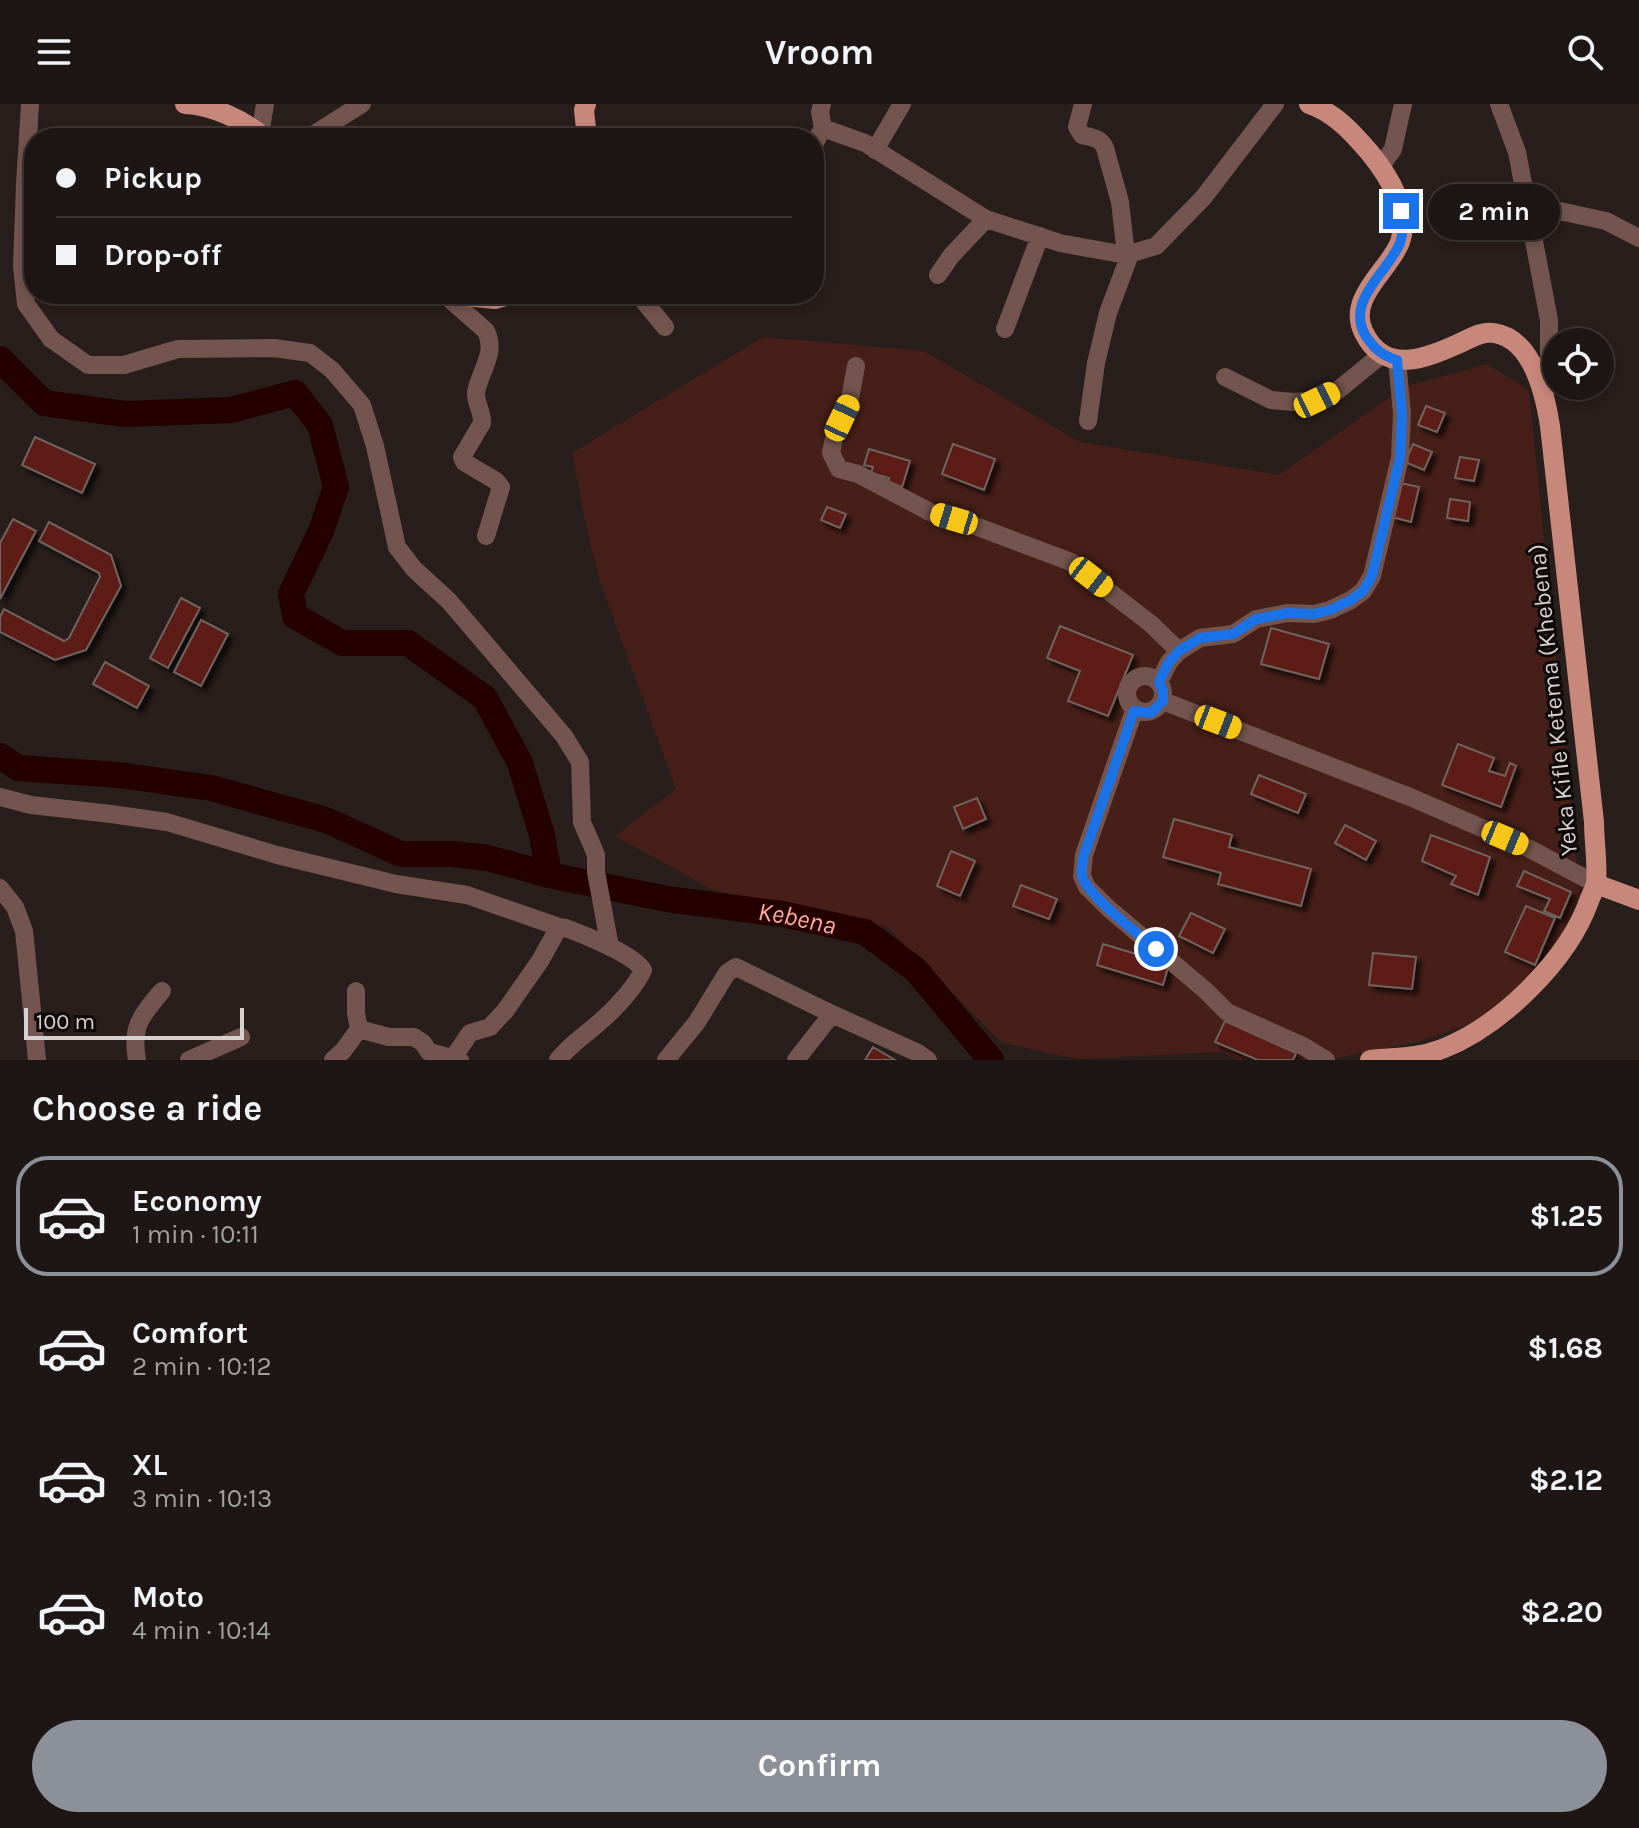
<!DOCTYPE html>
<meta charset="utf-8">
<style>
body{margin:0;font-family:Karla,sans-serif;background:#261f1e;color:#f1f3f6;height:100vh;display:flex;flex-direction:column;font-size:30px;white-space:nowrap}
*{box-sizing:border-box;margin:0}
p{font-size:26px;color:#a19fa0}
.icon{flex:none;width:44px;height:44px;fill:none;stroke:currentColor;stroke-width:2;stroke-linecap:round;stroke-linejoin:round}
.map{position:relative;height:956px;overflow:hidden}
.drawer{display:flex;flex-direction:column;background:#1e1615;flex:1}
.drawer>*{flex:none}
.guide{position:absolute;left:24px;top:24px;width:800px;height:176px;border-radius:32px;box-shadow:0 4px 12px #0003,0 0 0 2px #3c3534;display:grid;align-content:center;height:176px;padding:0 32px;background:#1e1615}
.controls{position:absolute;left:1542px;top:224px;display:grid;gap:16px}
.controls a{display:grid;place-items:center;width:72px;height:72px;border-radius:50%;background:#1e1615;box-shadow:0 4px 12px #0003,0 0 0 2px #3c3534;font-size:40px}
.scale{position:absolute;left:24px;bottom:20px;width:220px;box-sizing:border-box;padding-left:8px;border:4px solid #d8d0cf;border-top:0;font-size:22px;line-height:28px;white-space:nowrap;color:#d8d0cf;-webkit-text-stroke:6px #0d0908;paint-order:stroke}
.end{position:absolute;width:36px;height:36px;margin:-18px;border:10px solid #1a73e8;background:#fff;box-shadow:0 0 0 4px #fff}
.from{border-radius:50%}
.bubble{position:absolute;height:56px;border-radius:28px;background:#1e1615;box-shadow:0 4px 12px #0003,0 0 0 2px #3c3534;font-size:26px;font-weight:700;line-height:56px;text-align:center}
.car{position:absolute;width:24px;height:48px;margin:-24px -12px;border-radius:10px;box-shadow:0 0 6px 2px #0007;background:linear-gradient(#f5c518 24%,#345 0 40%,#f5c518 0 76%,#345 0 86%,#f5c518 0)}
.guide b{display:flex;align-items:center;gap:28px;height:76px;font-size:30px}
.guide b+b{border-top:2px solid #3c3534}
.guide i{width:20px;height:20px;background:#f1f3f6}
ul{padding:0;list-style:none}
li{display:flex;align-items:center;gap:24px;height:120px;margin:0 16px 12px;padding:0 16px;border:4px solid transparent;border-radius:32px}
li div{flex:1}
li b{display:block;font-size:30px}
li em{font-style:normal;font-weight:700}
li.active{border-color:#8c9099}
li>.icon{width:72px;height:72px;stroke-width:1.5}
h2{padding:0 32px;font-size:36px;line-height:96px}
.primary-button{display:flex;gap:16px;margin-top:auto;padding:16px 32px}
.primary-button a{flex:1;height:92px;border-radius:48px;background:#8c9099;color:#fff;font-size:32px;font-weight:700;line-height:92px;text-align:center}
header{display:flex;justify-content:space-between;align-items:center;height:104px;padding:0 32px;background:#1e1615;font-size:36px;font-weight:700}
.map>svg:first-child{display:block}
.green{fill:#461f18}
.lines{fill:none;stroke-linecap:round;stroke-linejoin:round}
.river{stroke:#250000;stroke-width:26}
.building{fill:#5d1c12;stroke:#6f6360;stroke-width:2;filter:url(#shadow)}
.minor{stroke:#74544e;stroke-width:18}
.major{stroke:#c8877b;stroke-width:20}
.route{stroke:#1a73e8;stroke-width:10}
.labels{text-anchor:middle;dominant-baseline:central;stroke-width:6;stroke-linejoin:round;paint-order:stroke}
.street-label{font-size:24px;fill:#d8d0cf;stroke:#0d0908}
.water-label{font-size:26px;font-style:italic;fill:#fda99a;stroke:#0d0908}
</style>
<header><svg class="icon" aria-label="menu" viewBox="0 0 24 24"><path d="M4 6h16M4 12h16M4 18h16"/></svg>Vroom<svg class="icon" aria-label="search" viewBox="0 0 24 24"><circle cx="10" cy="10" r="6"/><path d="M15 15l6 6"/></svg></header>
<div class="map">
<svg width="1639" height="956" viewBox="0 0 1639 956">
<defs>
<filter id="shadow"><feDropShadow dx="5" dy="5" stdDeviation="2" flood-color="#0009"/></filter>
</defs>
<rect width="100%" height="100%" fill="#281e1c"/>
<path class="green" d="M763,233l161,14 156,91 199,33 125,-88 83,-23 42,26 51,506 -25,52 -38,43 -43,31 -53,19 -95,19h-88l-17,-8 -143,7 -76,-16 -115,-116 -174,-37 -98,-54 61,-47 -77,-210 -12,-48 -15,-78z"/>
<g class="lines">
<g class="river">
<path d="M0,255l44,44 81,11 106,-4 64,-17 25,32 16,62 -15,44 -30,63 4,22 47,27h66l77,55 35,65 22,72 7,40"/>
<path id="s1" d="M0,652l18,12 101,7 92,13 115,32 75,34h53l34,4 61,17 118,24 115,15 83,18 51,38 75,90"/>
</g>
</g>
<path class="building" d="M1426,302l19,7 -8,19 -19,-7z
M35,333l60,27 -13,29 -60,-28z
M953,340l42,15 -11,31 -42,-16z
M1413,340l19,8 -8,18 -19,-8z
M869,345l41,12 -8,26 -14,-5 1,-4 -18,-5 2,-6 -9,-2z
M1460,353l19,3 -5,21 -19,-3z
M1400,379l19,4 -8,35 -19,-5z
M1450,395l20,3 -2,19 -21,-3z
M827,403l19,7 -6,14 -19,-8z
M13,415l23,12 -36,68v-56z
M49,418l62,33 10,31 -35,64 -31,10 -55,-28v-15l4,-8 60,32 5,-3 31,-61 -1,-4 -60,-32z
M181,494l19,10 -32,60 -18,-10z
M201,516l27,14 -27,52 -27,-14z
M1060,522l73,29 -25,61 -40,-15 12,-30 -33,-13z
M1271,524l58,16 -10,35 -58,-15z
M105,558l44,24 -12,22 -44,-24z
M1458,640l36,14 -5,13 16,5 5,-13 6,3 -15,41 -59,-22z
M1259,671l47,19 -8,19 -47,-19z
M977,694l9,21 -23,10 -9,-22z
M1174,715l58,16 -3,12 82,22 -10,37 -83,-22 3,-11 -58,-16z
M1345,721l31,16 -10,19 -31,-17z
M1431,731l59,22 -12,38 -27,-11 5,-8 -34,-15z
M951,747l24,10 -15,35 -23,-10z
M1524,767l47,21 -11,26 -16,-7 6,-12 -33,-13z
M1021,781l36,14 -8,20 -36,-13z
M1526,802l29,12 -20,47 -30,-13z
M1191,809l34,16 -12,24 -34,-17z
M1103,840l66,20 -6,21 -66,-20z
M1373,849l43,4 -4,32 -43,-4z
M1225,917l71,32 -3,7h-35l-43,-18z
M873,943l22,13h-30z"/>
<g class="lines">
<path class="minor" d="M30,0l-5,80 -3,82 4,38 25,35 37,26h36l54,-16 96,-1 36,5 22,17 30,35 13,41 22,101 17,22 35,32 115,135 16,26 2,60 14,33v17l14,75
M1083,0l-6,23 5,8c11,3 19,3 23,13l15,54 6,53
M1499,0l18,48 32,168v35l-4,39
M823,24l42,15 121,76 74,24 66,12 30,-9 47,-48 72,-94
M260,30l5,-30
M308,34l54,-34
M814,40l9,-16 -3,-16 2,-8
M875,46l27,-46
M1381,62l12,-17 10,-45
M1527,100l79,17 33,17
M938,171l13,-19 35,-37
M444,190l42,37c11,22 -6,40 -10,61 -1,10 7,21 6,31l-20,34 2,5 32,19 5,6 -15,49
M638,190l27,33
M1005,225l35,-93
M856,262l-7,38 -14,29 -4,20 8,16 19,5 72,38 48,15 93,35 80,62 28,27
M1225,273l46,23 22,2 24,-2 20,-9 44,-36
M1088,317l8,-58 12,-50 22,-59
M1127 590a18 18 0 1 1 36 0a18 18 0 1 1-36 0Z
M1159,578l10,-20 10,-11 21,-13 33,-4 23,-15 32,-6 26,1 16,-4 21,-10 12,-9 9,-15 28,-118 2,-44 -5,-54
M1163,597l247,96 118,51 68,36
M1134,607l-50,144 -2,21 5,11 21,21 97,82 22,22 76,34 23,14
M0,693l31,8 80,9 56,8 110,33 119,29 71,11 92,32
M0,784l15,19 9,24 13,129
M356,887v22l3,16
M453,954l17,-25 20,-6 15,-16 35,-50 19,-34 7,1c20,8 66,25 77,42 -7,16 -27,38 -41,50 -15,14 -32,24 -44,40
M137,956c-6,-34 4,-44 25,-69
M189,956l52,-23
M333,956l10,-9 16,-22 30,8h25l9,6 6,9 31,8
M666,956l31,-38 30,-49 9,-6 96,47 86,39 10,7
M796,956l36,-46"/>
<path class="major" d="M185,0c26,1 60,16 79,34
M586,0l-2,6 3,28
M1309,0c25,8 44,29 61,49 18,22 41,58 30,89 -11,29 -54,56 -36,91 22,43 62,25 96,10 11,-5 22,-12 34,-10 39,6 51,61 56,93l44,396c0,18 4,45 2,61 -1,6 -5,12 -7,18 -21,59 -88,125 -147,148 -27,10 -44,8 -72,11
M445,190l50,5 18,-5
M1596,780l43,16"/>
</g>
<g class="lines">
<path class="route" d="M1156,845c-16,-14 -71,-55 -74,-74 -1,-6 1,-14 2,-20l50,-144 17,2 12,-12v-10l-4,-9 10,-20 10,-11 21,-13 33,-4 23,-15 32,-6 26,1 16,-4 21,-10 12,-9 9,-15 28,-118 2,-44 -5,-54c-15,-5 -21,-10 -30,-22 -24,-36 20,-64 33,-95 4,-11 2,-21 1,-32"/>
</g>
<g class="labels">
<g class="street-label">
<text transform="translate(1553 596) rotate(-96)">Yeka Kifle Ketema (Khebena)</text>
</g>
<g class="water-label">
<text stroke="none"><textPath href="#s1" startOffset="820">Kebena</textPath></text>
</g>
</g>
</svg>
<div class="controls">
<a><svg class="icon" aria-label="locate" viewBox="0 0 24 24"><circle cx="12" cy="12" r="6"/><path d="M12 2v4M12 18v4M2 12h4M18 12h4"/></svg></a>
</div>
<div class="scale">100 m</div>
<i class="end from" style="left:1156px;top:845px"></i>
<i class="end" style="left:1401px;top:107px"></i>
<div class="bubble" style="left:1428px;top:80px;width:132px">2 min</div>
<i class="car" style="left:1317px;top:296px;rotate:64deg"></i>
<i class="car" style="left:842px;top:314px;rotate:25deg"></i>
<i class="car" style="left:954px;top:415px;rotate:287deg"></i>
<i class="car" style="left:1091px;top:473px;rotate:128deg"></i>
<i class="car" style="left:1218px;top:618px;rotate:111deg"></i>
<i class="car" style="left:1505px;top:734px;rotate:113deg"></i>
<div class="guide">
<b><i class="from"></i>Pickup</b>
<b><i></i>Drop-off</b>
</div>
</div>
<section class="drawer">
<h2>Choose a ride</h2>
<ul>
<li class="active"><svg class="icon" aria-label="car" viewBox="0 0 24 24"><path d="M5 17H2v-5l4-1 3-4h7l3 4 3 1v5h-3M9 17h6M6 11h13"/><circle cx="7" cy="17" r="2"/><circle cx="17" cy="17" r="2"/></svg><div><b>Economy</b><p>1 min · 10:11</p></div><em>$1.25</em></li>
<li><svg class="icon" aria-label="car" viewBox="0 0 24 24"><path d="M5 17H2v-5l4-1 3-4h7l3 4 3 1v5h-3M9 17h6M6 11h13"/><circle cx="7" cy="17" r="2"/><circle cx="17" cy="17" r="2"/></svg><div><b>Comfort</b><p>2 min · 10:12</p></div><em>$1.68</em></li>
<li><svg class="icon" aria-label="car" viewBox="0 0 24 24"><path d="M5 17H2v-5l4-1 3-4h7l3 4 3 1v5h-3M9 17h6M6 11h13"/><circle cx="7" cy="17" r="2"/><circle cx="17" cy="17" r="2"/></svg><div><b>XL</b><p>3 min · 10:13</p></div><em>$2.12</em></li>
<li><svg class="icon" aria-label="car" viewBox="0 0 24 24"><path d="M5 17H2v-5l4-1 3-4h7l3 4 3 1v5h-3M9 17h6M6 11h13"/><circle cx="7" cy="17" r="2"/><circle cx="17" cy="17" r="2"/></svg><div><b>Moto</b><p>4 min · 10:14</p></div><em>$2.20</em></li>
</ul>
<div class="primary-button"><a>Confirm</a></div>
</section>
